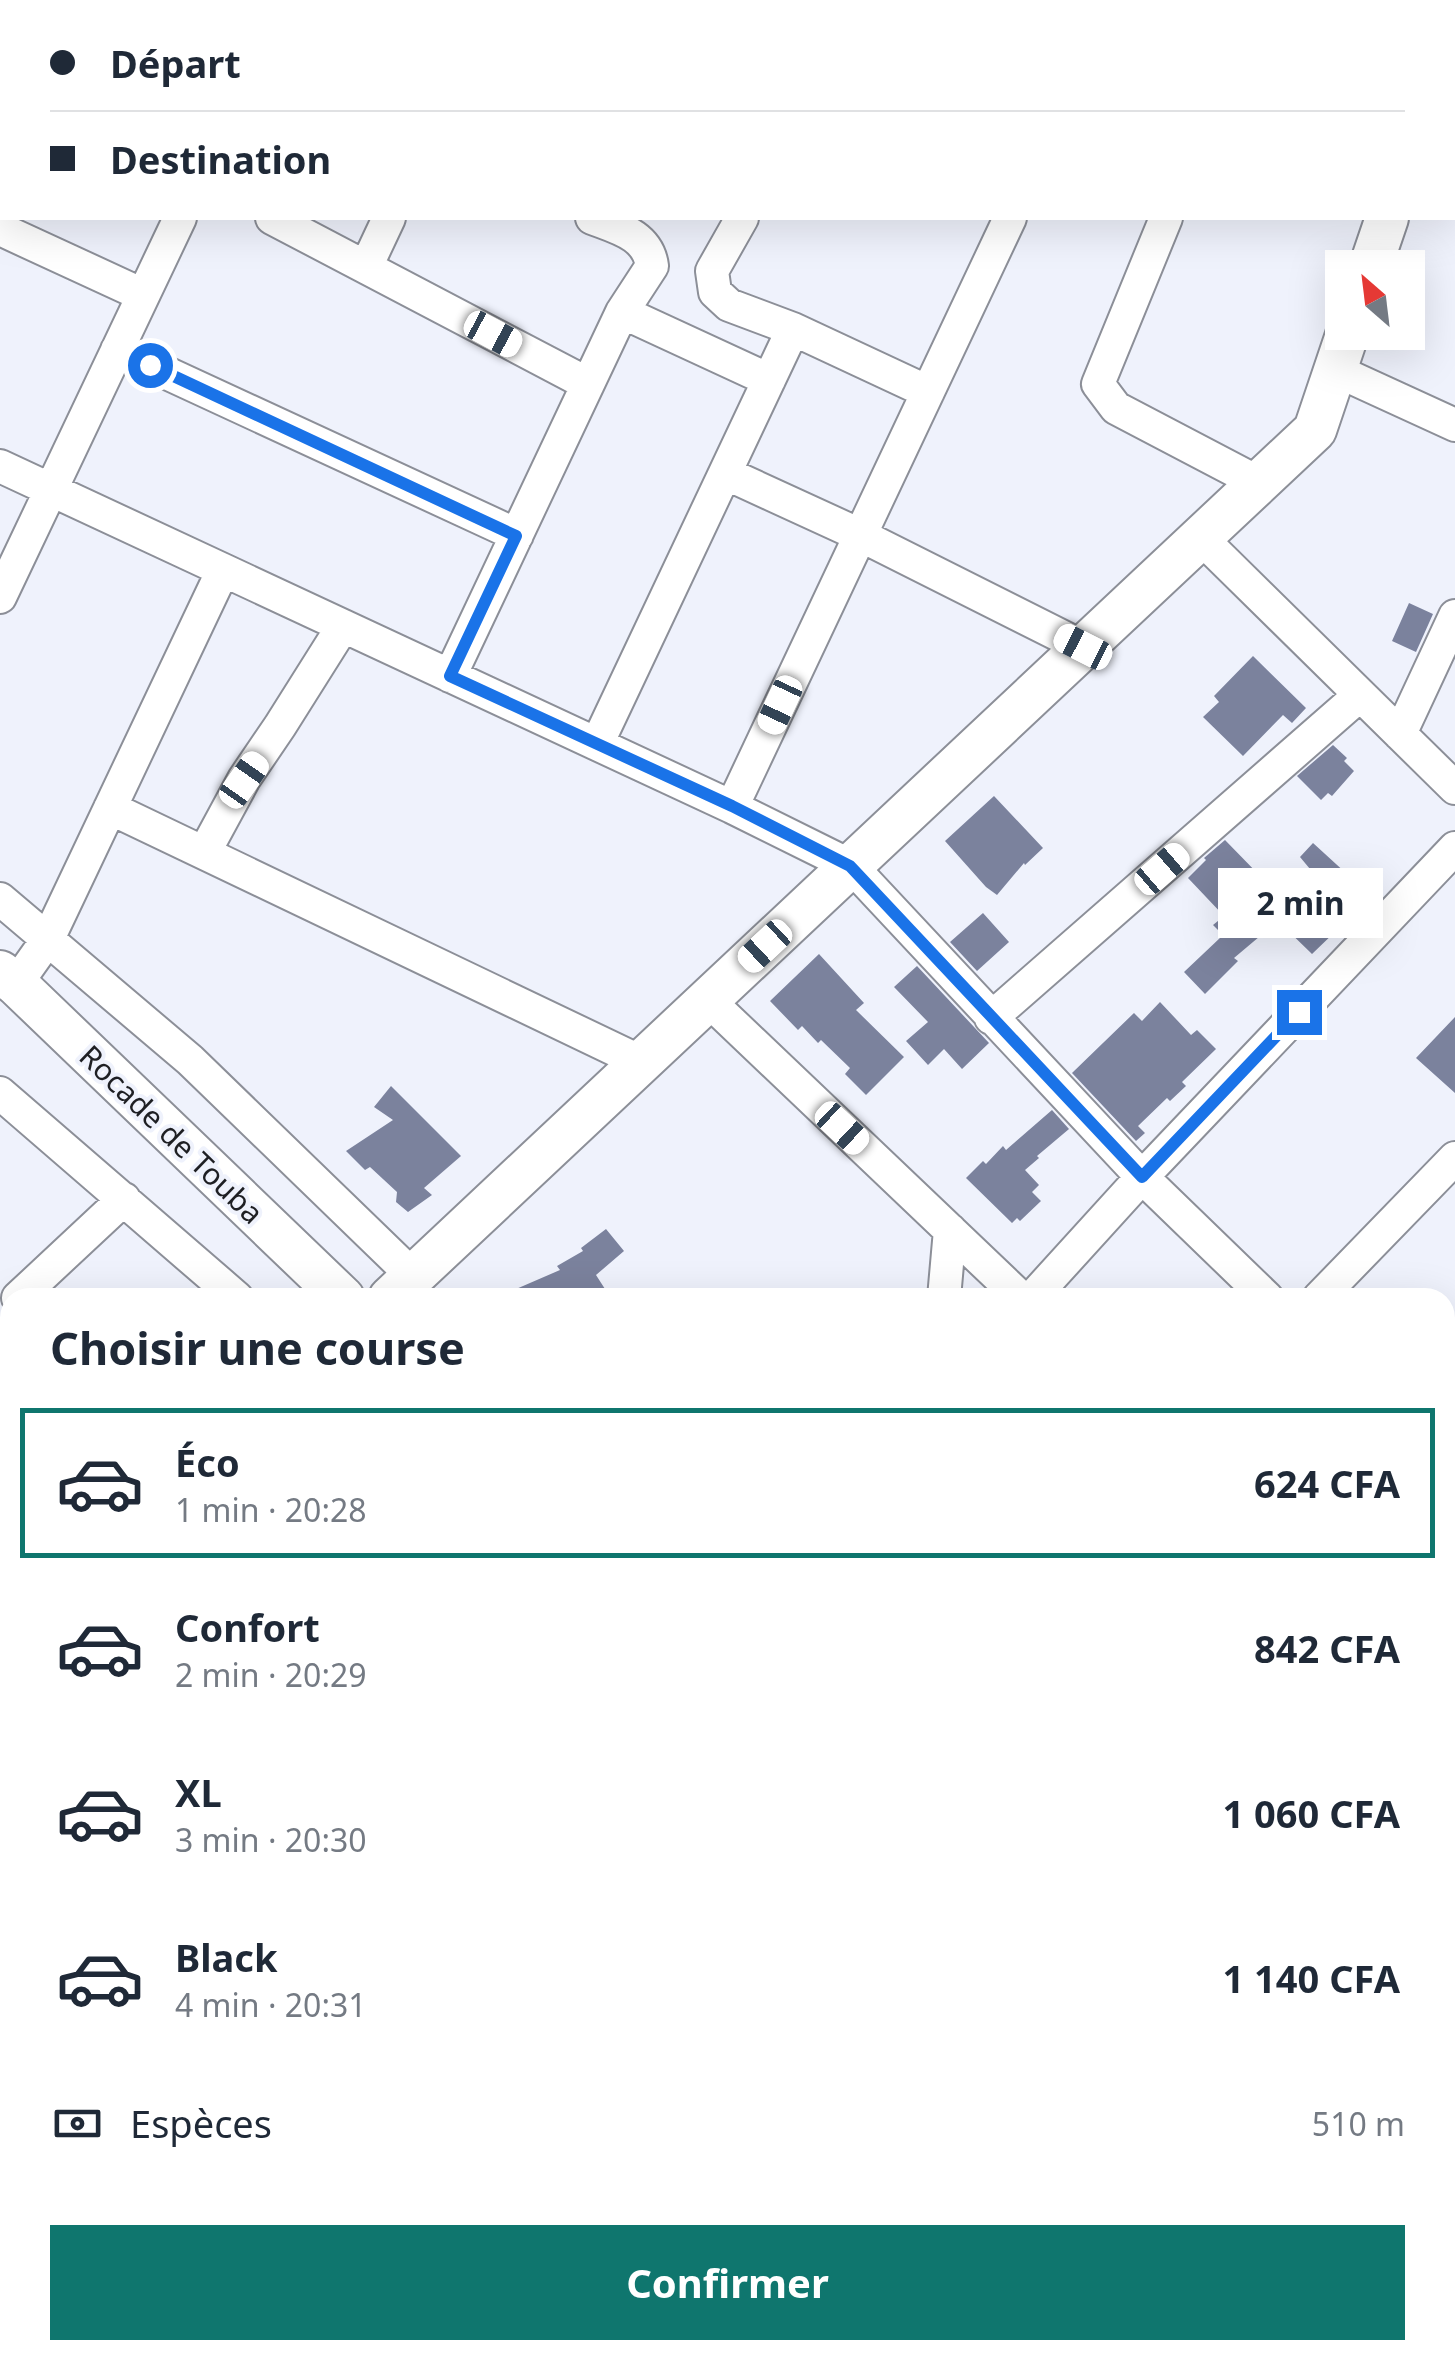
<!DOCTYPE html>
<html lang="fr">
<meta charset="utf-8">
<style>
body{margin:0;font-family:"Noto Sans",sans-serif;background:#f2f2f3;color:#1f2937;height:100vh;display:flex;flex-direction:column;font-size:38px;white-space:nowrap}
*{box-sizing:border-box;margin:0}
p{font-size:32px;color:#747a83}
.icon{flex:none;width:55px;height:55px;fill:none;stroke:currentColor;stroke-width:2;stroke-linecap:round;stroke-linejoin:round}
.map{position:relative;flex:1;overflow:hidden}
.drawer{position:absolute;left:0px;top:1288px;width:1455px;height:1072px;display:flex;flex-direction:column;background:#fff;border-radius:30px 30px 0 0;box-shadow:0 10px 40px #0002}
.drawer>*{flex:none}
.banner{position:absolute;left:0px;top:0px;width:1455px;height:220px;box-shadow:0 10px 40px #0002;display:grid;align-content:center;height:220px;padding:0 50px;background:#fff}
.needle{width:65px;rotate:332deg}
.fabs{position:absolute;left:1325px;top:250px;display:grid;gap:20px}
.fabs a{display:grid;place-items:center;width:100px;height:100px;border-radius:0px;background:#fff;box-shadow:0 10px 40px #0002;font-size:50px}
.end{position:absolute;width:45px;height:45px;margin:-22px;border:12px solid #1a73e8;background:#fff;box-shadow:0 0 0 5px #fff}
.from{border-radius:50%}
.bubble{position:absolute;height:70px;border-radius:0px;background:#fff;box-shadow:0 10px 40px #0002;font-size:32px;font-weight:700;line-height:70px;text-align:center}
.car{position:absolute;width:30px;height:60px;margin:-30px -15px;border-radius:12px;box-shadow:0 0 8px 2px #0007;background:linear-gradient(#fff 24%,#345 0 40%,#fff 0 76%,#345 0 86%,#fff 0)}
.banner b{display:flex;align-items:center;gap:35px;height:95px;font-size:38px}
.banner b+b{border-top:2px solid #e0e1e3}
.banner i{width:25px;height:25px;background:#1f2937}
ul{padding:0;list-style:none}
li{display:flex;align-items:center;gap:30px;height:150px;margin:0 20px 15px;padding:0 30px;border:5px solid transparent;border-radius:0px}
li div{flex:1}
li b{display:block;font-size:38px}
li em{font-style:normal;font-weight:700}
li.current{border-color:#0f766e}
li>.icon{width:90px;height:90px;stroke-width:1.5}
h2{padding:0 50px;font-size:45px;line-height:120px}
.pay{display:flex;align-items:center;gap:25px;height:110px;padding:0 50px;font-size:38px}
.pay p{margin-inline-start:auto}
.primary-button{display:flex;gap:20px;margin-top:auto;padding:20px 50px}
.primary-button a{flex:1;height:115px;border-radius:0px;background:#0f766e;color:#fff;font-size:40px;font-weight:700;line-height:115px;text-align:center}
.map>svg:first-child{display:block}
.building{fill:#7b829d}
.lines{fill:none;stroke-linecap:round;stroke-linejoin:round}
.minor-casing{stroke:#8c8f98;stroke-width:36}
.major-casing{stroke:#8c8f98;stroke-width:46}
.minor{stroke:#fff;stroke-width:32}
.major{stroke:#fff;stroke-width:42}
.route{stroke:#1a73e8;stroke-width:12}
.labels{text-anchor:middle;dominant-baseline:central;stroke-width:8;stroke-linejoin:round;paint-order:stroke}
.street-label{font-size:30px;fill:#1e1f23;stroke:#eff2fc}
</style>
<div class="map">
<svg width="1455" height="2359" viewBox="0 0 1455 2359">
<rect width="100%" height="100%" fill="#eff2fc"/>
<path class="building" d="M1409,603l24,11 -17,38 -24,-11z
M1253,656l53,52 -14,15 -9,-8 -40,41 -40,-39 16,-15 -5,-6z
M1333,745l14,13 -3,3 10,10 -22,25 -4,-3 -7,7 -24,-24z
M994,796l49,52 -18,17 -1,-2 -27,32 -11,-8 -41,-46z
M1225,840l38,39 -3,3 26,23 29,-30 -15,-18 13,-14 58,53 -31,34 -2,-1 -26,25 -34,-33 -44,37 4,3 -33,33 -21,-22 37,-35 -2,-2 2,-2 -8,-8 11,-9 -36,-38 18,-18 -2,-2z
M983,913l26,29 -32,29 -27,-29z
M819,954l45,49 -8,7 48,47 -38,38 -21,-21 5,-6 -29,-28 -3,3 -16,-17 -4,4 -28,-29z
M917,966l72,77 -27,26 -18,-20 -16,16 -22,-24 22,-19 -34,-35z
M1160,1002l31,33 6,-5 19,19 -34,33 4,4 -16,15 -3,-3 -29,28 7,7 -9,8 -64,-68 62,-60 8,8z
M1455,1017v76l-39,-35z
M391,1086l70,70 -37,32 8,7 -24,17 -12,-10 1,-10 -27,-25 -5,3 -19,-19 47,-31 -19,-13z
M1052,1110l17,19 -32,27 2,2 -14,12 14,15 -7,7 9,9 -21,20 -3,-3 -5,5 -46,-45 17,-17 3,3 17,-18 3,4z
M606,1229l18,22 -28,24 9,14 -15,9h-95l65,-28 -3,-4 26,-15 -2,-3z"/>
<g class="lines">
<g class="minor-casing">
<path id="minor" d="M1136,0l5,2
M60,2l1,-2
M281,2l1,-2
M491,2l1,-2
M0,130l2,-6
M1452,155l3,1
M272,218l316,166
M742,218l-30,53 3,21 14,13 64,24 135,63
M1166,218l-68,166 18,24 143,75
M0,229l143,66
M366,267l23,-49
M622,312l147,68
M117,350l400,185
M1335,370l120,55
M0,466l732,341 119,59 291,311 125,121
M725,473l135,62 223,112
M1201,538l254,250
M0,597l180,-379
M450,676l172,-364 30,-46c-4,-31 -34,-38 -60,-48
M1400,734l55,-118
M597,744l196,-415
M732,807l278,-589
M110,808l531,254
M204,853l40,-74 36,-53 63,-100
M0,899l190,161 223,216
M16,984l32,-45 175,-369
M708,1000l313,298
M991,1018l369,-323
M0,1093l237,205
M18,1298l106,-99
M944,1298l6,-68
M1032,1298l110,-121 313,-329
M1319,1298l136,-140
M1445,1360l10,-10
M1445,1469l10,9
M0,1620l10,11
M1445,1649l10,-11
M1445,1738l10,10
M0,1751l10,-9
M1445,1933l10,-11
M0,1984l10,10
M0,2169l10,-9
M0,2224l10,11
M400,2350l9,9
M716,2350l10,9
M1014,2350l10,9
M1348,2350l10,9
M58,2359l10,-9
M818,2359l8,-9"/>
</g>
<g class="major-casing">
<path id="major" d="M1452,26l3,-7
M1370,268l17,-50
M0,972l16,12 327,314
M390,1298l925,-868 33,-98
M1434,2350l9,9"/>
</g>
<use href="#minor" class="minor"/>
<use href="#major" class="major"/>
</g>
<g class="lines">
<path class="route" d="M150,365l366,171 -66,140 282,130 118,60 292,311 157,-165"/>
</g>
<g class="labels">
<g class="street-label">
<text transform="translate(172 1134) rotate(44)">Rocade de Touba</text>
</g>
</g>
</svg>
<div class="fabs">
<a><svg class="needle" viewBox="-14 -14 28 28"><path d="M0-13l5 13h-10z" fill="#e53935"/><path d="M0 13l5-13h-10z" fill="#747a83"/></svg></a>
</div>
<i class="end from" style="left:150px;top:365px"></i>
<i class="end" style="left:1299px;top:1012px"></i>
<div class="bubble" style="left:1218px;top:868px;width:165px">2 min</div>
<i class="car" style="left:493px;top:334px;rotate:118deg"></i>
<i class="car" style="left:1083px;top:647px;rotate:297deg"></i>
<i class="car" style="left:780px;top:705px;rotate:205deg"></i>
<i class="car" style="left:244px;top:780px;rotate:35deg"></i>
<i class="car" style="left:1162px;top:869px;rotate:49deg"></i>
<i class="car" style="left:765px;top:946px;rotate:227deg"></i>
<i class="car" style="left:842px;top:1128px;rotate:133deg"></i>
<div class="banner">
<b><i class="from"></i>Départ</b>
<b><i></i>Destination</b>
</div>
<section class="drawer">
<h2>Choisir une course</h2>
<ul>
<li class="current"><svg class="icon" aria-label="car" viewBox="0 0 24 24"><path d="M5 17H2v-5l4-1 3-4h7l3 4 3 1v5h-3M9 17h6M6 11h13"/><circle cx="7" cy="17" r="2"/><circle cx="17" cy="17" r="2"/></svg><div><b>Éco</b><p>1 min · 20:28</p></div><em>624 CFA</em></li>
<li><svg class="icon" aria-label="car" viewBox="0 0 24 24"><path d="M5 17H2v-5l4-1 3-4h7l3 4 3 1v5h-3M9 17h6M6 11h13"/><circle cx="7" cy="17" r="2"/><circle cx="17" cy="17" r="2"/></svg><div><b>Confort</b><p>2 min · 20:29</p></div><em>842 CFA</em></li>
<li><svg class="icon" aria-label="car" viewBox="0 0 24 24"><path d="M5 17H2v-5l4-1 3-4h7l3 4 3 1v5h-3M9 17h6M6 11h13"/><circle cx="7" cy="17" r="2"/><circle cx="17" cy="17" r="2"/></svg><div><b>XL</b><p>3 min · 20:30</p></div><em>1 060 CFA</em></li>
<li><svg class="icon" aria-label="car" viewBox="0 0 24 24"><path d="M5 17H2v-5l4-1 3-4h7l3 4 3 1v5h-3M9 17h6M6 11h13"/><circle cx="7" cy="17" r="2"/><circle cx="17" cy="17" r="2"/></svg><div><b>Black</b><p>4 min · 20:31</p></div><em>1 140 CFA</em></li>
</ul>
<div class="pay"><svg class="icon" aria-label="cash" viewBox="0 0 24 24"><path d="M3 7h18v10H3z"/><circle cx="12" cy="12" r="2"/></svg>Espèces<p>510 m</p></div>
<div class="primary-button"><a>Confirmer</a></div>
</section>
</div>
